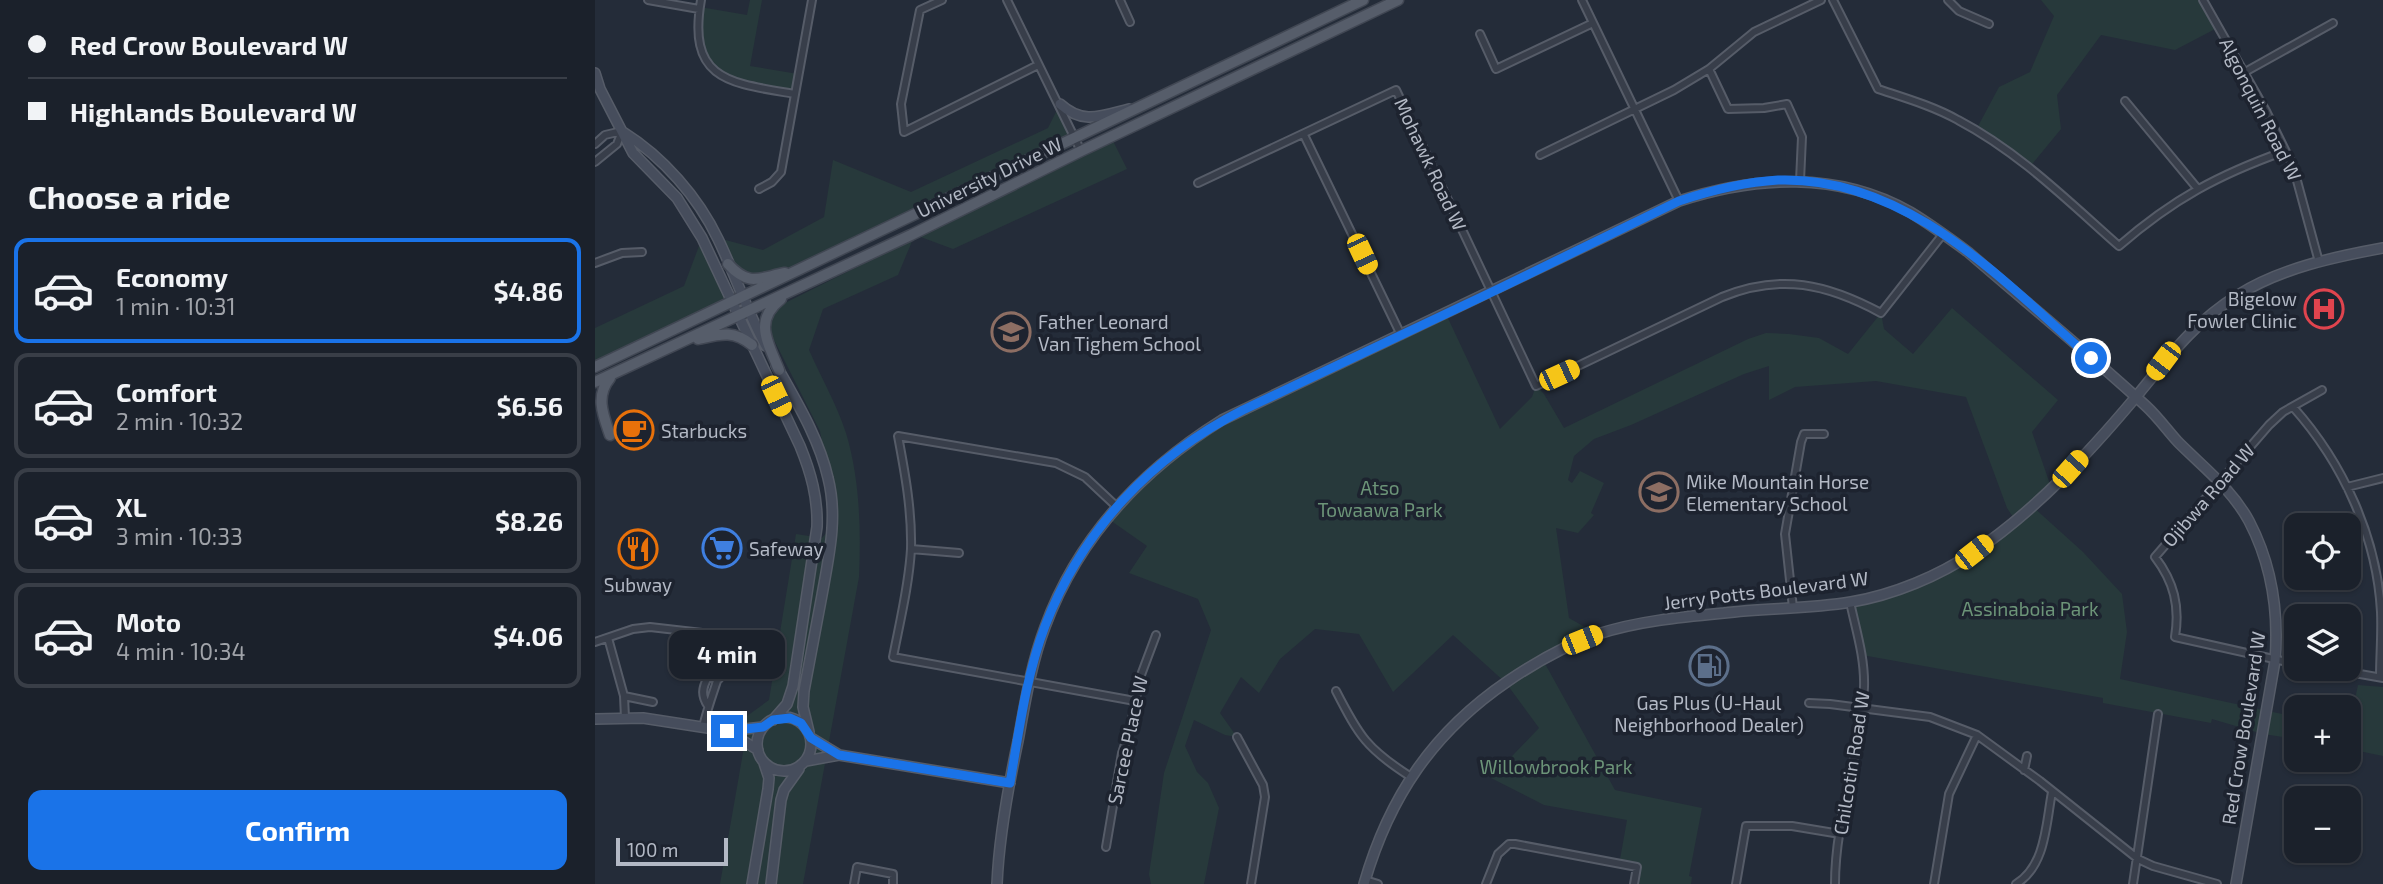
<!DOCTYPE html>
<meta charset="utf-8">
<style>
body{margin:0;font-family:"Exo 2",sans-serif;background:#242933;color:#f1f3f6;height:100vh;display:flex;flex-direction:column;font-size:26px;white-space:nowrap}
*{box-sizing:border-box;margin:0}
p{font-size:23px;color:#a0a3a9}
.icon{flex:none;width:38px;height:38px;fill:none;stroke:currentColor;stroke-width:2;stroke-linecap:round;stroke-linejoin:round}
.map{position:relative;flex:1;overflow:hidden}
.panel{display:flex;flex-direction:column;background:#1b212b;width:595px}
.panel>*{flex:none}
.hud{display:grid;align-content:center;height:154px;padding:0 28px;background:#1b212b}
.tools{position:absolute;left:1689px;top:513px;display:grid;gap:14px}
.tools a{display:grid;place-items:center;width:77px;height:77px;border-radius:14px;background:#1b212b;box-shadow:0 2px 5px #0004,0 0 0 2px #393e47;font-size:35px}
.scale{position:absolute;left:21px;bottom:18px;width:112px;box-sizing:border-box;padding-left:7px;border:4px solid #b3b9c5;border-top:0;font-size:19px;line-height:24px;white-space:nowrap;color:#b3b9c5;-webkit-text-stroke:5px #1d232f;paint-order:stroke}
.end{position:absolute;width:32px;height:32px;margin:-16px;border:9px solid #1a73e8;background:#fff;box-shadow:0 0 0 4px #fff}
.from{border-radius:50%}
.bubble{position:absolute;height:49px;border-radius:14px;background:#1b212b;box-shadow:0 2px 5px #0004,0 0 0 2px #393e47;font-size:23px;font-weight:700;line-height:49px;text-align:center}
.car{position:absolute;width:21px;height:42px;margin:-21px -10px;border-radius:9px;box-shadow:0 0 5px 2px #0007;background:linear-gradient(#f5c518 24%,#345 0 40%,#f5c518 0 76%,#345 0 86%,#f5c518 0)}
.hud b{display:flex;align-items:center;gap:24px;height:66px;font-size:26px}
.hud b+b{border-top:2px solid #393e47}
.hud i{width:18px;height:18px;background:#f1f3f6}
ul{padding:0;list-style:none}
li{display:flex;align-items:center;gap:21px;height:105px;margin:0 14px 10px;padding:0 14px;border:4px solid #393e47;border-radius:14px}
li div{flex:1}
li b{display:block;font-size:26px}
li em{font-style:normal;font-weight:700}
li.selected{border-color:#1a73e8}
li>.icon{width:63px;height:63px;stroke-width:1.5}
h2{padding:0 28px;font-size:32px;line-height:84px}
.cta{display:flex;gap:14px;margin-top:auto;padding:14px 28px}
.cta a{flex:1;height:80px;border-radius:14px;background:#1a73e8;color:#fff;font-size:28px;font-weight:700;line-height:80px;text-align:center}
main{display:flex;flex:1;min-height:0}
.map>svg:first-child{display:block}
.green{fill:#27393b}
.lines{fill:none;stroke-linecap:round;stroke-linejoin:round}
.street-casing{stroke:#565c68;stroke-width:10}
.secondary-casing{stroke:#565c68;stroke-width:12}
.primary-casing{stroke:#414753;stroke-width:13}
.street{stroke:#383e4a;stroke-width:6}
.secondary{stroke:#464d5c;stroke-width:9}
.primary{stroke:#565d6a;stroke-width:10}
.route{stroke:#1a73e8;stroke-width:9}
.labels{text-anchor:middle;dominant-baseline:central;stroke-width:7;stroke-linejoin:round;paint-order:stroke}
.street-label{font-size:19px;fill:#b3b9c5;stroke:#1d232f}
.poi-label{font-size:19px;fill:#b3b9c5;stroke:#1d232f;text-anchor:start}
.park-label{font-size:19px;fill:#6c9478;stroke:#1d232f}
</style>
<main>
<section class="panel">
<div class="hud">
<b><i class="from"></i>Red Crow Boulevard W</b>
<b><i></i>Highlands Boulevard W</b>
</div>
<h2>Choose a ride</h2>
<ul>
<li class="selected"><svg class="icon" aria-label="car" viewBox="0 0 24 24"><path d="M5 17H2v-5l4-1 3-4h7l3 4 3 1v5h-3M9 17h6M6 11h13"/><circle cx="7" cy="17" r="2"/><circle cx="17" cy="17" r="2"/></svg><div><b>Economy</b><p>1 min · 10:31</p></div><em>$4.86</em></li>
<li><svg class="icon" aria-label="car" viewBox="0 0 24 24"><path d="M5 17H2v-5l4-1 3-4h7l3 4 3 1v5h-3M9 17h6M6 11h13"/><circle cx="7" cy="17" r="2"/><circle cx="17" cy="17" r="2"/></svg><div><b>Comfort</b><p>2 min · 10:32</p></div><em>$6.56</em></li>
<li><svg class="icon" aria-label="car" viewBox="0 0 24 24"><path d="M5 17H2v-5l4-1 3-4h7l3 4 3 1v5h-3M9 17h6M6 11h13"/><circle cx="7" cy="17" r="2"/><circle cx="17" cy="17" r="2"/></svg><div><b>XL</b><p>3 min · 10:33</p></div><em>$8.26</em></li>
<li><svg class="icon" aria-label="car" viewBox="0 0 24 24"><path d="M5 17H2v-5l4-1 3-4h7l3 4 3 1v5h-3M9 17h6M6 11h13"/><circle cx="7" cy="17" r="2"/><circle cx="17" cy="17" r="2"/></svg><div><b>Moto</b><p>4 min · 10:34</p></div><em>$4.06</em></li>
</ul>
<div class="cta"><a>Confirm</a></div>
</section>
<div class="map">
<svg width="1788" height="884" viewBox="0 0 1788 884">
<rect width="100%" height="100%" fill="#242c39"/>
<path class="green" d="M155,0h12l-12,66 48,8 -3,20 -75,-19 -17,-21 -3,-47 47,8z
M1446,0h162l16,27 -44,23 -74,-15 -44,60 4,34 -32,39 -53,-38 23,-43 31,-15 24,-56z
M465,104l14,33 -271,132 -61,9 -24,-40 45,12 61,-33 9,-57 78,32 137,-64z
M516,137l16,32 -174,80 -35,-13z
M107,238l30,63 -137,66v-39l89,-42z
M318,239l-15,36 -75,34 -14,41c12,27 28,55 37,83 14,47 15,96 13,144l-56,307h-83l27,-154v-14l22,-16 27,-166 26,4 10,-12v-29l-12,-66 -47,-93c-5,-15 -3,-20 6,-32z
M1357,308l106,92 -26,32 21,61 -21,13 51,46 39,42 5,38 -7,47 176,38v22l-33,-5 -51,-15 -1,4 -108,-20v-5l-241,-43 -12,-53 64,-19 103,-60 -10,-15 -41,-111 -90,-16 -81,6 -26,13v-34l-25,8 -113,51 -37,14 -20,17 -6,24 4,3 8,-12 24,12 -13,30 3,2 -16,18 -22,-5 13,90 28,16 -54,26 72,130 87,18 -13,68 3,1 -1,7h-57l3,-17 -18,-2 8,-45 -83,-15 -53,-27 48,-50 -33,-45 -53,-48 -60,57 -34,-58 -44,-5 -35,30 -21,34 -18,-16 -21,36 17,24 -12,-2 -31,-15 -9,26 12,26 11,11 11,25 -15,76h-53l-2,-10 15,-101 47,-143 -13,-31 -69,-26 18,-27 -40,-28 98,-87 241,-117 54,115 32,-32 4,-11 8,8 20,34 184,-89 18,-6 23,1 30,4 29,16 33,-41 3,16 29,25z
M1763,685l25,2v69l-34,-7v-22z"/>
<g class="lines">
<g class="street-casing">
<path id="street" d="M53,0l51,9
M106,0c-14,81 29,83 94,94
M347,0l-22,10 -19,94 3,28 134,-67
M412,0l74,151
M525,0l10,22
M987,0l97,201
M1238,0l45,89c27,9 55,17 80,31 61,32 110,81 161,126 54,-47 99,-71 166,-95
M1353,0l11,11 30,13
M1608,0l63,111 27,55 26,96
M885,34l16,35 97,-46
M1114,69l19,40 36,-1 23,-4 15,33 -2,44
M1650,72l88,-49
M1530,101l72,87
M709,135l97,200
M0,144l10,-9 17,-4
M945,155l134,-65 35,-21 45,-37 67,-32
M0,162l22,-18 5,-13
M603,183l198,-93 140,296 186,-89c59,-24 105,-13 159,16l62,-79
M164,189l13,-7 9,-10 31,-172
M0,263l27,-10 20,-1
M1698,407c50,56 84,130 88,205 1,22 -1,44 -1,65
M1752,487l36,-9
M521,506l-31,-29 -29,-14 -158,-27c7,37 14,75 13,113 -2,36 -11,72 -18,108l242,44
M316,549l48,4
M1198,608l-8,-74 16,-92 3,-8h20
M13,638l16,58 1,22
M0,642l38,-13 17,-2 123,14
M1701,664l-121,-27c5,-31 -1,-55 -20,-80l114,-132 14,-13 39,-22
M1731,668l57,10
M741,691c23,45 31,58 75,86
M29,696l29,6
M1214,703l21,1 100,13 47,18 63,46 98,78 15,7 64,18
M113,706c-7,-10 -6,-18 0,-29l11,2
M108,727c7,-31 21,-59 26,-91
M642,737l26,48 2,12 -14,87
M1429,770l3,-14
M511,847l16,-94 8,-24 11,-54 15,-40
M770,880l13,4
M259,884l3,-17 36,7v10
M891,884l12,-30 11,-10h6l122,23 -3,17
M1141,884l10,-58h46l48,8
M1240,884c0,-67 26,-131 29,-197 1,-29 -8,-57 -14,-85
M1339,884l15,-90 28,-59
M1421,884c30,-18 30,-61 36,-92
M1538,884l25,-170"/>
</g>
<g class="secondary-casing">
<path id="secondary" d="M0,73l5,16 33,64 44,45 25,40 98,208c11,27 18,52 17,81l-24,159 -6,18 -14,16
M465,104c23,21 41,12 69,5
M28,132c40,25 75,65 95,107 17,35 29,73 48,107
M181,365c20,36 43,73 52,113 10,39 1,78 -6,117 -6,32 -12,64 -18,96l-1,16 6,25
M162 744a27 27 0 1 1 54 0a27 27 0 1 1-54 0Z
M0,719l48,-1 84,13 36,-4
M132,731l31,19
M216,738l28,17
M211,761l33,-6 171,28
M157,884l16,-95 1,-11 -5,-15
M176,884l10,-84 3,-10 15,-21
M402,884c2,-48 11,-96 21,-143 7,-38 13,-77 27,-114 33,-90 97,-157 177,-207l457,-219c76,-25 159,-30 231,11 20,12 39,26 58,40 59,51 120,101 178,154 12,11 21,24 32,36 26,26 53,46 71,79 23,44 30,91 26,140l-39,223
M769,884c25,-87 69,-152 144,-203 28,-19 58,-36 90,-47 40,-13 84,-17 126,-21 42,-5 85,-4 127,-11 42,-7 88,-26 123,-50 61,-41 114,-98 161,-154 33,-40 58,-75 103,-103 43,-27 96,-38 145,-47"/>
</g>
<g class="primary-casing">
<path id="primary" d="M133,264c21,23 31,14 57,9
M103,339c23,-5 35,-9 54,6
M0,367l768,-367
M184,370c-11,-28 -26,-49 2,-71
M15,378c-15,18 -7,37 0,57
M0,382l316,-147 170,-84 317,-151"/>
</g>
<use href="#street" class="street"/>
<use href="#secondary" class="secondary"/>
<use href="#primary" class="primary"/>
</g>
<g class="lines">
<path class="route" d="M132,731l36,-4 10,-7 17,-2 11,5 10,15 28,17 171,28c9,-52 16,-107 35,-157 37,-96 107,-170 198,-216l249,-118 187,-91c33,-11 65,-19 99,-21 130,-4 223,100 313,178"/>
</g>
<defs>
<g id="hospital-ring" transform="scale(2.0125)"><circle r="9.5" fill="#1d232f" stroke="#e0444e" stroke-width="1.5"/><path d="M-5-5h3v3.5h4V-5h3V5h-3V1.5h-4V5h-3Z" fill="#e0444e"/></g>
<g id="school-ring" transform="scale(2.0125)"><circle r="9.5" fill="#1d232f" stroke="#8d6e63" stroke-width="1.5"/><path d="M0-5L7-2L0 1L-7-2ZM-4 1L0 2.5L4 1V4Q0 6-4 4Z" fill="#8d6e63"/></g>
<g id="cafe-ring" transform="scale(2.0125)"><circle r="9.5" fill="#1d232f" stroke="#e8710a" stroke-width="1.5"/><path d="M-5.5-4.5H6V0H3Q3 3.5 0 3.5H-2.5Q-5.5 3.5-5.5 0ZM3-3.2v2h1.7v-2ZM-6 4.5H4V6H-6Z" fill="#e8710a"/></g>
<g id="supermarket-ring" transform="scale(2.0125)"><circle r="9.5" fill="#1d232f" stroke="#3f7fe0" stroke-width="1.5"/><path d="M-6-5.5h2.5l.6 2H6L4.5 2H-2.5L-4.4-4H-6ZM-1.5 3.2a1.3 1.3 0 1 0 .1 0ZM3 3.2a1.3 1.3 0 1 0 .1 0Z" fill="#3f7fe0"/></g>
<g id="restaurant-ring" transform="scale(2.0125)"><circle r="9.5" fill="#1d232f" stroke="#e8710a" stroke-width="1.5"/><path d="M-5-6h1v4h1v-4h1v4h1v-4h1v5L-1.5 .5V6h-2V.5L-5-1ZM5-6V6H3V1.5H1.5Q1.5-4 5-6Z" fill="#e8710a"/></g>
<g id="fuel-ring" transform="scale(2.0125)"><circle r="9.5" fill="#1d232f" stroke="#5c6f8a" stroke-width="1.5"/><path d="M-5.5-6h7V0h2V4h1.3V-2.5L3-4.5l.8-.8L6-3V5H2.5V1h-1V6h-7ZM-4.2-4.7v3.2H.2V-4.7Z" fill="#5c6f8a"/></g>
</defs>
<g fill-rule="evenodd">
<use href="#hospital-ring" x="1729" y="309"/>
<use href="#school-ring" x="416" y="332"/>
<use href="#cafe-ring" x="39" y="430"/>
<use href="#school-ring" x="1064" y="492"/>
<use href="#supermarket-ring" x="127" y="548"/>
<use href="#restaurant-ring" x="43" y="549"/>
<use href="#fuel-ring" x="1114" y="666"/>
</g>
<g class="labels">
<g class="street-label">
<text transform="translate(1666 109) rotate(63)">Algonquin Road W</text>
<text transform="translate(836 164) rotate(65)">Mohawk Road W</text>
<text transform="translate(394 177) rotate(-26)">University Drive W</text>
<text transform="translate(1613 495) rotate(-49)">Ojibwa Road W</text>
<text transform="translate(1171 590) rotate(-7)">Jerry Potts Boulevard W</text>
<text transform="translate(1648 728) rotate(-81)">Red Crow Boulevard W</text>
<text transform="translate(532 740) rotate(-78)">Sarcee Place W</text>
<text transform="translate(1256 763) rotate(-81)">Chilcotin Road W</text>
</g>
<g class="poi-label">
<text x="1702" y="298" text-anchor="end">Bigelow<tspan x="1702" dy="22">Fowler Clinic</tspan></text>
<text x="443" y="321">Father Leonard<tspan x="443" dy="22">Van Tighem School</tspan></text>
<text x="66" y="430">Starbucks</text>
<text x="1091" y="481">Mike Mountain Horse<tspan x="1091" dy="22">Elementary School</tspan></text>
<text x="154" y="548">Safeway</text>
<text x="43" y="584" text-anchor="middle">Subway</text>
<text x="1114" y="702" text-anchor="middle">Gas Plus (U-Haul<tspan x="1114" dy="22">Neighborhood Dealer)</tspan></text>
</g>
<g class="park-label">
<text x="785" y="487">Atso<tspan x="785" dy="22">Towaawa Park</tspan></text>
<text x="1435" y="608">Assinaboia Park</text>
<text x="961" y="766">Willowbrook Park</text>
</g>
</g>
</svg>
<div class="tools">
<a><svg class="icon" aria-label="locate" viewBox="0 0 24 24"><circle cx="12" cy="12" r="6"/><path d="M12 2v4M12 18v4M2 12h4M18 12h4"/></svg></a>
<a><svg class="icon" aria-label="layers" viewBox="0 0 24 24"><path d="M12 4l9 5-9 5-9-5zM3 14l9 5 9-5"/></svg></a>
<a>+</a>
<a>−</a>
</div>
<div class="scale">100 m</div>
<i class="end from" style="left:1496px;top:358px"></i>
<i class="end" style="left:132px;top:731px"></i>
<div class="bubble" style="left:74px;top:630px;width:116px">4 min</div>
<i class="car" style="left:767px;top:254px;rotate:155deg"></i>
<i class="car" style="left:1568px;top:361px;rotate:217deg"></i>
<i class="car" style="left:964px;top:375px;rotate:65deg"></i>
<i class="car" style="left:181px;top:396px;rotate:155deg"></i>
<i class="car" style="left:1475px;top:469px;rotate:42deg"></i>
<i class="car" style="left:1379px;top:552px;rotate:52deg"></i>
<i class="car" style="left:987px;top:640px;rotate:68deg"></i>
</div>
</main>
